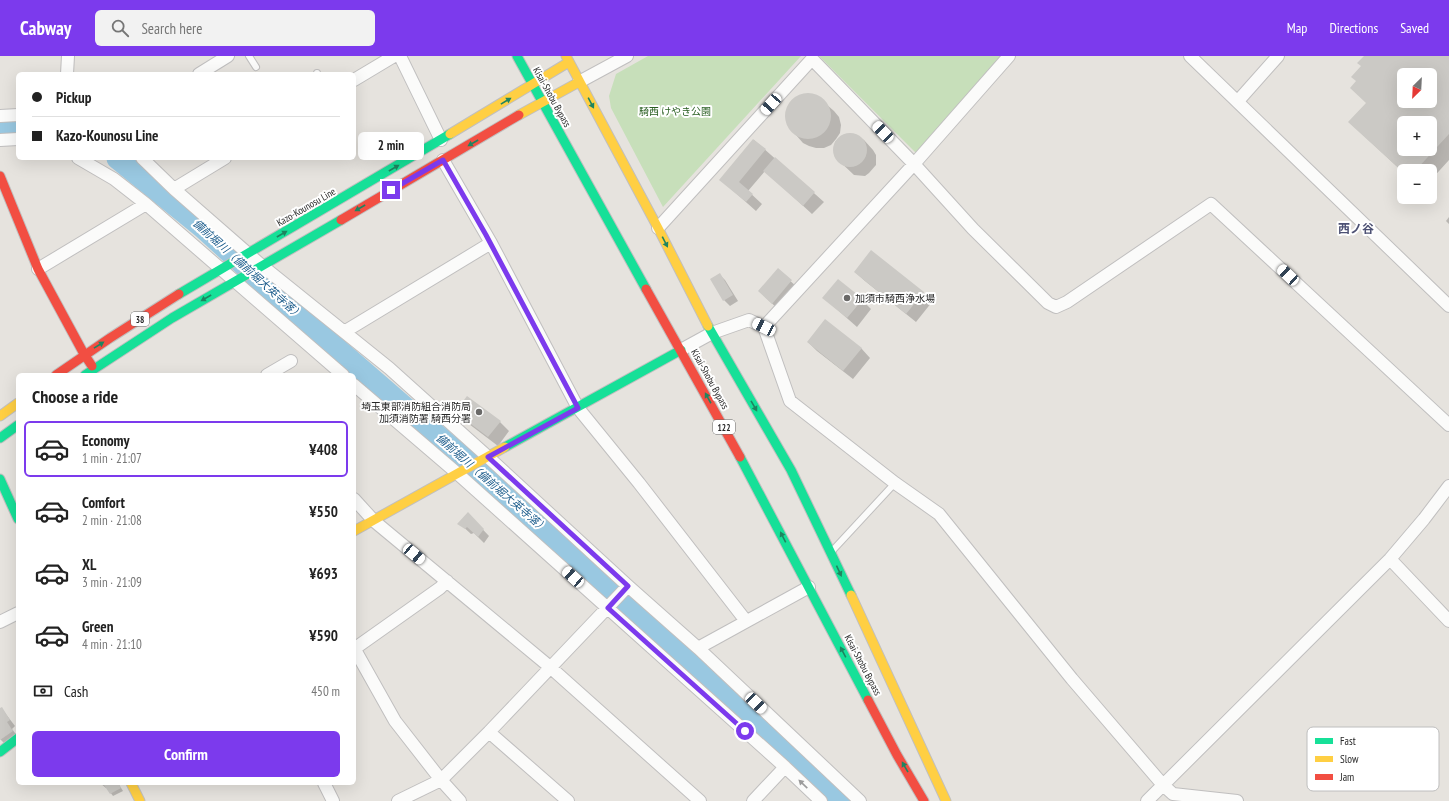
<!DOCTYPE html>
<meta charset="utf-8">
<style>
body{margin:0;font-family:"PT Sans Narrow","Noto Sans JP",sans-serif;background:#f2f2f2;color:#222;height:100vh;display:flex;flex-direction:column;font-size:15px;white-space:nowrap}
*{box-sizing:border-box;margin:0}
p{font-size:13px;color:#767676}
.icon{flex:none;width:22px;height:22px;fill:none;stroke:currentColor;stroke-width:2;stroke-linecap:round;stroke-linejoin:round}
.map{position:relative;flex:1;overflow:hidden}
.sheet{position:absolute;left:16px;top:317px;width:340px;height:412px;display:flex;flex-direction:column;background:#fff;border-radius:6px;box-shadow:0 4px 16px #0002}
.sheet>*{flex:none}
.hud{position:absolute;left:16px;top:16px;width:340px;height:88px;border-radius:6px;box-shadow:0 4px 16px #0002;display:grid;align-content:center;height:88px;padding:0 16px;background:#fff}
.needle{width:26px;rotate:204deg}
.tools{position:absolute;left:1397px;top:12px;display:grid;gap:8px}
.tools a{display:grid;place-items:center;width:40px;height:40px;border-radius:6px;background:#fff;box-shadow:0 4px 16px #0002;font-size:20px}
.end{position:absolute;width:18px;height:18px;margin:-9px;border:5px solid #7c3aed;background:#fff;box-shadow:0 0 0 2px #fff}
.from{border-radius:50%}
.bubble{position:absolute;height:28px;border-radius:6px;background:#fff;box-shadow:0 4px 16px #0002;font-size:13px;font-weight:800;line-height:28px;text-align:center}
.car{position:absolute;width:12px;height:24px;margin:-12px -6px;border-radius:5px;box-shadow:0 0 3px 1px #0007;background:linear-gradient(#fff 24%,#345 0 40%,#fff 0 76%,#345 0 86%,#fff 0)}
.hud b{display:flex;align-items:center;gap:14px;height:38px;font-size:15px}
.hud b+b{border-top:1px solid #e0e0e0}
.hud i{width:10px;height:10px;background:#222}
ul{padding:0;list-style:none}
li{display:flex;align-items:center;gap:12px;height:56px;margin:0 8px 6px;padding:0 8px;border:2px solid transparent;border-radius:6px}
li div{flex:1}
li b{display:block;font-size:15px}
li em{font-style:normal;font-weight:800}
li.selected{border-color:#7c3aed}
li>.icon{width:36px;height:36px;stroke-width:1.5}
h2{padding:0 16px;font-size:18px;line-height:48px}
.pay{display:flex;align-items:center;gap:10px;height:44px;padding:0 16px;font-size:15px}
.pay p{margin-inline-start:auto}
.cta{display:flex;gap:8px;margin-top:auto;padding:8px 16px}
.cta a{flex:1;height:46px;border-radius:6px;background:#7c3aed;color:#fff;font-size:16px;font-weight:800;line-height:46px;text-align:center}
header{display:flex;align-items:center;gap:24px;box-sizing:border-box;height:56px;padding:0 20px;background:#7c3aed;color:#fff}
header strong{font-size:19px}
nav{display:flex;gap:22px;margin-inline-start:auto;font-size:14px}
.search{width:280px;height:36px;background:#f2f2f2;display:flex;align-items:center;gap:10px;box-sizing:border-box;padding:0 14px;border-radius:6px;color:#767676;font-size:15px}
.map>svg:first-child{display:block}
.green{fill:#c7dfba}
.shadow{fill:#0003;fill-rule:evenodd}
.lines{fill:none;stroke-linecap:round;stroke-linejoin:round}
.river{stroke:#99c8e1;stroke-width:23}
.building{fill:#cbc9c5;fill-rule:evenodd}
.lane-casing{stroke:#c0bfbf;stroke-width:8}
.street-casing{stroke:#c0bfbf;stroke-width:14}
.fast-casing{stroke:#c0bfbf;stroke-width:11}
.slow-casing{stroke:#c0bfbf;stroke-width:11}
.jam-casing{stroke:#c0bfbf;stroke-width:11}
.lane{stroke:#fbfbfa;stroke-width:6}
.street{stroke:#fbfbfa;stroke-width:12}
.fast{stroke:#16e098;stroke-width:9}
.slow{stroke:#ffcf43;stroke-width:9}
.jam{stroke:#f24e42;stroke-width:9}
.oneway{fill:#1f8460}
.oneway2{fill:#9c9c9c}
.route{stroke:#7c3aed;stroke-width:5}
.poi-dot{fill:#6a6968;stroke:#fff;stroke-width:1.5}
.labels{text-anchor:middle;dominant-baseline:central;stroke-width:4;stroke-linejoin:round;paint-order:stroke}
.shield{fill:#fff;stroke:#686868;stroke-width:1}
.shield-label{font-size:9px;font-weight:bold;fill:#282828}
.street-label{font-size:10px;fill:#282828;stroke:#fff}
.park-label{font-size:10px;fill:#285d20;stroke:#fff}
.poi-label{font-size:10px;fill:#282828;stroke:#fff;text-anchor:start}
.water-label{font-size:11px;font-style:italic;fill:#1a5b8b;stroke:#fff}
.quarter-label{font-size:12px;font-weight:bold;fill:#4d5174;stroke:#fff}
.key{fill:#fff;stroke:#bebebe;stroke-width:1}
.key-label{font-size:11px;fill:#282828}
</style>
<header>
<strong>Cabway</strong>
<div class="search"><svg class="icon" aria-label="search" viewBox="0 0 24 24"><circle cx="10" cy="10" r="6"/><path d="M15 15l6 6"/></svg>Search here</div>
<nav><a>Map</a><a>Directions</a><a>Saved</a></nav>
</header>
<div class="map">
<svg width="1449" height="745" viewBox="0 0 1449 745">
<rect width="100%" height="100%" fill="#e6e3de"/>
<path class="green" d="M648,0h153l-138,151 -52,-99 -2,-12 7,-22z
M819,0h183l-82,101z"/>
<path class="shadow" d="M1366,0h83v104l-19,21v-10h-26v2l-55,-51 18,-19 -10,-22zM1404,19h26v26h-26zM1404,67h26v26h-26z
M804,38h7l7,3 16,14 5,6 2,8 -1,8 -4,6 -5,6 -7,3h-8l-7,-2 -6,-3 -14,-16 -2,-6 -1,-7 2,-7 4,-6 5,-4z
M855,78l9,6 9,10 3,5v10l-7,8 -4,3 -11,-1 -18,-17 -2,-5 1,-11 9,-7z
M754,84l70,62 -12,12 -47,-43 -17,20 14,13 -6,7 -35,-31z
M1449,161v7l-3,-3z
M778,214l19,17 -19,22 -13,-12z
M855,216l68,20 9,10 -16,20 -51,-41z
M719,218l6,6 13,21 -8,5 -6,-6z
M824,242l38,2 9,9 -14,18z
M808,286l53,6 9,10 -17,21 -36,-28z
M456,356l44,10 9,9 -11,15 -33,-25z
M468,458l21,22 -5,7 -10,-10 -3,1 -12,-11z
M2,653l13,17 -3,3 6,8 -11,9 -7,-7v-29z
M100,727h18l5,8 -10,5 -6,-8h-1z"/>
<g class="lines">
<path class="river" d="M0,70l18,-2
M118,102l85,69 137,125 194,168 306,281"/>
</g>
<path class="building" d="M1364,0h85v78l-34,37h-11v2l-56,-51 18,-19 -16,-15 6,-7 -5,-4 10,-11 -4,-3zM1404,19h26v26h-26zM1404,67h26v26h-26z
M785 60a23 23 0 1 1 46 0a23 23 0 1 1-46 0Z
M833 94a17 17 0 1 1 34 0a17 17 0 1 1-34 0Z
M753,83l13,10 -27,33 14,12 -7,8 -27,-22z
M775,101l40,35 -12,14 -40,-35z
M871,194l53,42 -18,22 -52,-42z
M778,212l14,12 -20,24 -14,-13z
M720,217l13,22 -10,6 -13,-22z
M838,223l25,20 -16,19 -25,-20z
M825,263l37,29 -19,23 -36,-29z
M467,340l34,25 -13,16 -33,-25z
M468,456l16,17 -6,8 -11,-10 -2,2 -8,-5z
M2,651l8,13 -3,2 6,9 -13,9v-32z
M107,727h11l3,5 -11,6 -6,-9z"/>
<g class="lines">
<g class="lane-casing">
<path id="lane" d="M249,0l7,11
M317,17v1
M833,494l62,-67"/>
</g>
<g class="street-casing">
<path id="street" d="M400,0l41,84
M1190,0l259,250
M67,18l1,-18
M199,18l29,-18
M354,24l40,-24
M579,26l48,-26
M1238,45l40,-45
M0,60l18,-1
M0,84l18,-1
M78,102l36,21 32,25 197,171
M142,102l32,31 87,76 128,103 99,89 140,129 70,62 162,153
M443,104l48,83 87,165 61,75 107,138
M174,133l51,-31
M658,172l154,-169 102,105 59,65 75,74 8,4 11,-5 144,-98 238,221
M38,213l108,-65
M764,271l150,-163 95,-108
M344,276l147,-89
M681,294l31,-17 37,-13 15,7 26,74 105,82 44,31 133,165 91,106 10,9 64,7
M267,319l24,-14
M354,329l104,89 327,293 -32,34
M354,443l20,22 176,146 150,134
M1390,503l59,62
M0,566l18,-9
M354,592l41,73 46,59 19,21
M698,592l111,-61
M354,593l86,-61 7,-7
M489,676l79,69
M785,711l36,34
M324,727l9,18
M398,745l43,-21 48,-48 139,-146
M1147,745l243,-242 34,-40 25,-33"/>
</g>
<g class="fast-casing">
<path id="fast" d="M517,0l129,233
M179,238l271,-160
M708,270l83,144 60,125
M85,319l87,-57 169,-98
M0,382l18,-13
M505,391l176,-97
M740,401l128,243
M0,423l18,40
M0,696l18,-14"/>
</g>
<g class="slow-casing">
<path id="slow" d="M566,0l92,172 50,98
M519,59l60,-33
M450,78l119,-72
M0,360l18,-13
M354,475l151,-84
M851,539l95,206
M131,727l9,18"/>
</g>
<g class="jam-casing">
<path id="jam" d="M0,120l38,93 46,85 8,12
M341,164l178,-105
M646,233l94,168
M56,319l54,-37 69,-44
M868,644l29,55 27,46"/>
</g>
<use href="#lane" class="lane"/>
<use href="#street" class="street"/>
<use href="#fast" class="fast"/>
<use href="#slow" class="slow"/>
<use href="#jam" class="jam"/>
</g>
<defs><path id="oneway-solid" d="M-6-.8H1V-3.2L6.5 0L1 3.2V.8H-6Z"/></defs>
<g class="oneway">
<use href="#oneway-solid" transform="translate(506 45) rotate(-31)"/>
<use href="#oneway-solid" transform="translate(591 47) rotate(62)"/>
<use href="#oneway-solid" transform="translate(473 87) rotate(150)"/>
<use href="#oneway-solid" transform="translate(394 112) rotate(-30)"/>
<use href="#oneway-solid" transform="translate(360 152) rotate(150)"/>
<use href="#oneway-solid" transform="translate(282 178) rotate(-30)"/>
<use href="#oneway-solid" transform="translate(665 186) rotate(63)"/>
<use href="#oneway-solid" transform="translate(206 242) rotate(150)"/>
<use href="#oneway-solid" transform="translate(99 289) rotate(-32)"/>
<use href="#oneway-solid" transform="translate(708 342) rotate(-119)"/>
<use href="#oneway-solid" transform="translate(754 350) rotate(60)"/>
<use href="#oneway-solid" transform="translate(783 481) rotate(-117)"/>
<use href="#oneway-solid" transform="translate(839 515) rotate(65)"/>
<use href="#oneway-solid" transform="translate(843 596) rotate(-118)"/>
<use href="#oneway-solid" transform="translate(905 711) rotate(-120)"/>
</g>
<use class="oneway2" href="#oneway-solid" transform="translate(803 728) rotate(-136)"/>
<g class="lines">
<path class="route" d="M391,134l52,-30 43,75 92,173 -90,49 140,129 -20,22 137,123"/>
</g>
<g class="poi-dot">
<circle cx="847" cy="242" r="4"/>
<circle cx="479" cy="356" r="4"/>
</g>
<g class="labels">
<g class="shield">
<rect x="131" y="256" width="18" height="14" rx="3"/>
<rect x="713" y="364" width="22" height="14" rx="3"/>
</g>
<g class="shield-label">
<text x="140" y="263">38</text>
<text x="724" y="371">122</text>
</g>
<g class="street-label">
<text transform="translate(552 41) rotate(61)">Kisai-Shobu Bypass</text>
<text transform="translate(306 151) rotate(-30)">Kazo-Kounosu Line</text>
<text transform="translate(710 323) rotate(61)">Kisai-Shobu Bypass</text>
<text transform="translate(863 609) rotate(62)">Kisai-Shobu Bypass</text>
</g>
<g class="park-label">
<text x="675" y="55">騎西 けやき公園</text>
</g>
<g class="poi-label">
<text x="855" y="242">加須市騎西浄水場</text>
<text x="471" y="350" text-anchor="end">埼玉東部消防組合消防局<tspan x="471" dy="12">加須消防署 騎西分署</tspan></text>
</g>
<g class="water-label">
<text transform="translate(248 213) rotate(42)">備前堀川（備前堀大英寺落）</text>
<text transform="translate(492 427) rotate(41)">備前堀川（備前堀大英寺落）</text>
</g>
<g class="quarter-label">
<text x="1356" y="172">西ノ谷</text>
</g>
</g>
<rect x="1307" y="671" width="132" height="64" rx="6" class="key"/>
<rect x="1315" y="682" width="18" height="6" fill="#16e098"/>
<rect x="1315" y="700" width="18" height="6" fill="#ffcf43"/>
<rect x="1315" y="718" width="18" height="6" fill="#f24e42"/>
<g class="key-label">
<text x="1340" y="689">Fast</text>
<text x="1340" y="707">Slow</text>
<text x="1340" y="725">Jam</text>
</g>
</svg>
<div class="tools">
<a><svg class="needle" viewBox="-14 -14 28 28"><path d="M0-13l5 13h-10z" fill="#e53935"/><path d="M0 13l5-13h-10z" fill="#767676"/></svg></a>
<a>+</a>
<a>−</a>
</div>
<i class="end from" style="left:745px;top:675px"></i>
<i class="end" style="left:391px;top:134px"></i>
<div class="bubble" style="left:358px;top:76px;width:66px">2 min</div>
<i class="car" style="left:771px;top:48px;rotate:222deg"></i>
<i class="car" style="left:883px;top:76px;rotate:316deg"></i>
<i class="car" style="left:1288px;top:219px;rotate:313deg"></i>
<i class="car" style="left:764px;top:271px;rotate:296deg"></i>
<i class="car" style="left:414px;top:498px;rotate:130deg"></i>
<i class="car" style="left:573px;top:521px;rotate:312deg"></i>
<i class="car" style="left:756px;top:647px;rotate:134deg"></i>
<div class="hud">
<b><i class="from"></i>Pickup</b>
<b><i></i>Kazo-Kounosu Line</b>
</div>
<section class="sheet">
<h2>Choose a ride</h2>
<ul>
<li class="selected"><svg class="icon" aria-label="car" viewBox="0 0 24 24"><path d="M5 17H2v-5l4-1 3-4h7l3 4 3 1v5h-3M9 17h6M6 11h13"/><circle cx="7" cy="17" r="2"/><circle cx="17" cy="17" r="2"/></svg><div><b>Economy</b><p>1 min · 21:07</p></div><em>¥408</em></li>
<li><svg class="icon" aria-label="car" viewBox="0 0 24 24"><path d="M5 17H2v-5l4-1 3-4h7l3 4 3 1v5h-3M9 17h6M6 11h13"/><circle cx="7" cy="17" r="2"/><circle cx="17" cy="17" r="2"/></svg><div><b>Comfort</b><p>2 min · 21:08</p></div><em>¥550</em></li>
<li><svg class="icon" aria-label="car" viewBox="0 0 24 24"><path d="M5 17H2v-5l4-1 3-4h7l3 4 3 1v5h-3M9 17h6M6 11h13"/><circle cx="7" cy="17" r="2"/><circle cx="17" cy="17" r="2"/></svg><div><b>XL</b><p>3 min · 21:09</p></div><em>¥693</em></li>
<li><svg class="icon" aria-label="car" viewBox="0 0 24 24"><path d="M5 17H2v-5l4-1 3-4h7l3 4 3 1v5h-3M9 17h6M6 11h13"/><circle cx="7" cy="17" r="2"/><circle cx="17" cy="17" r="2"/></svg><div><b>Green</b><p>4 min · 21:10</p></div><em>¥590</em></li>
</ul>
<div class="pay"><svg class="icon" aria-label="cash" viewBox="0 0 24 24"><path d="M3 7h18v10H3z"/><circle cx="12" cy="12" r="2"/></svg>Cash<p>450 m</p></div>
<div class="cta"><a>Confirm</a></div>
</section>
</div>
